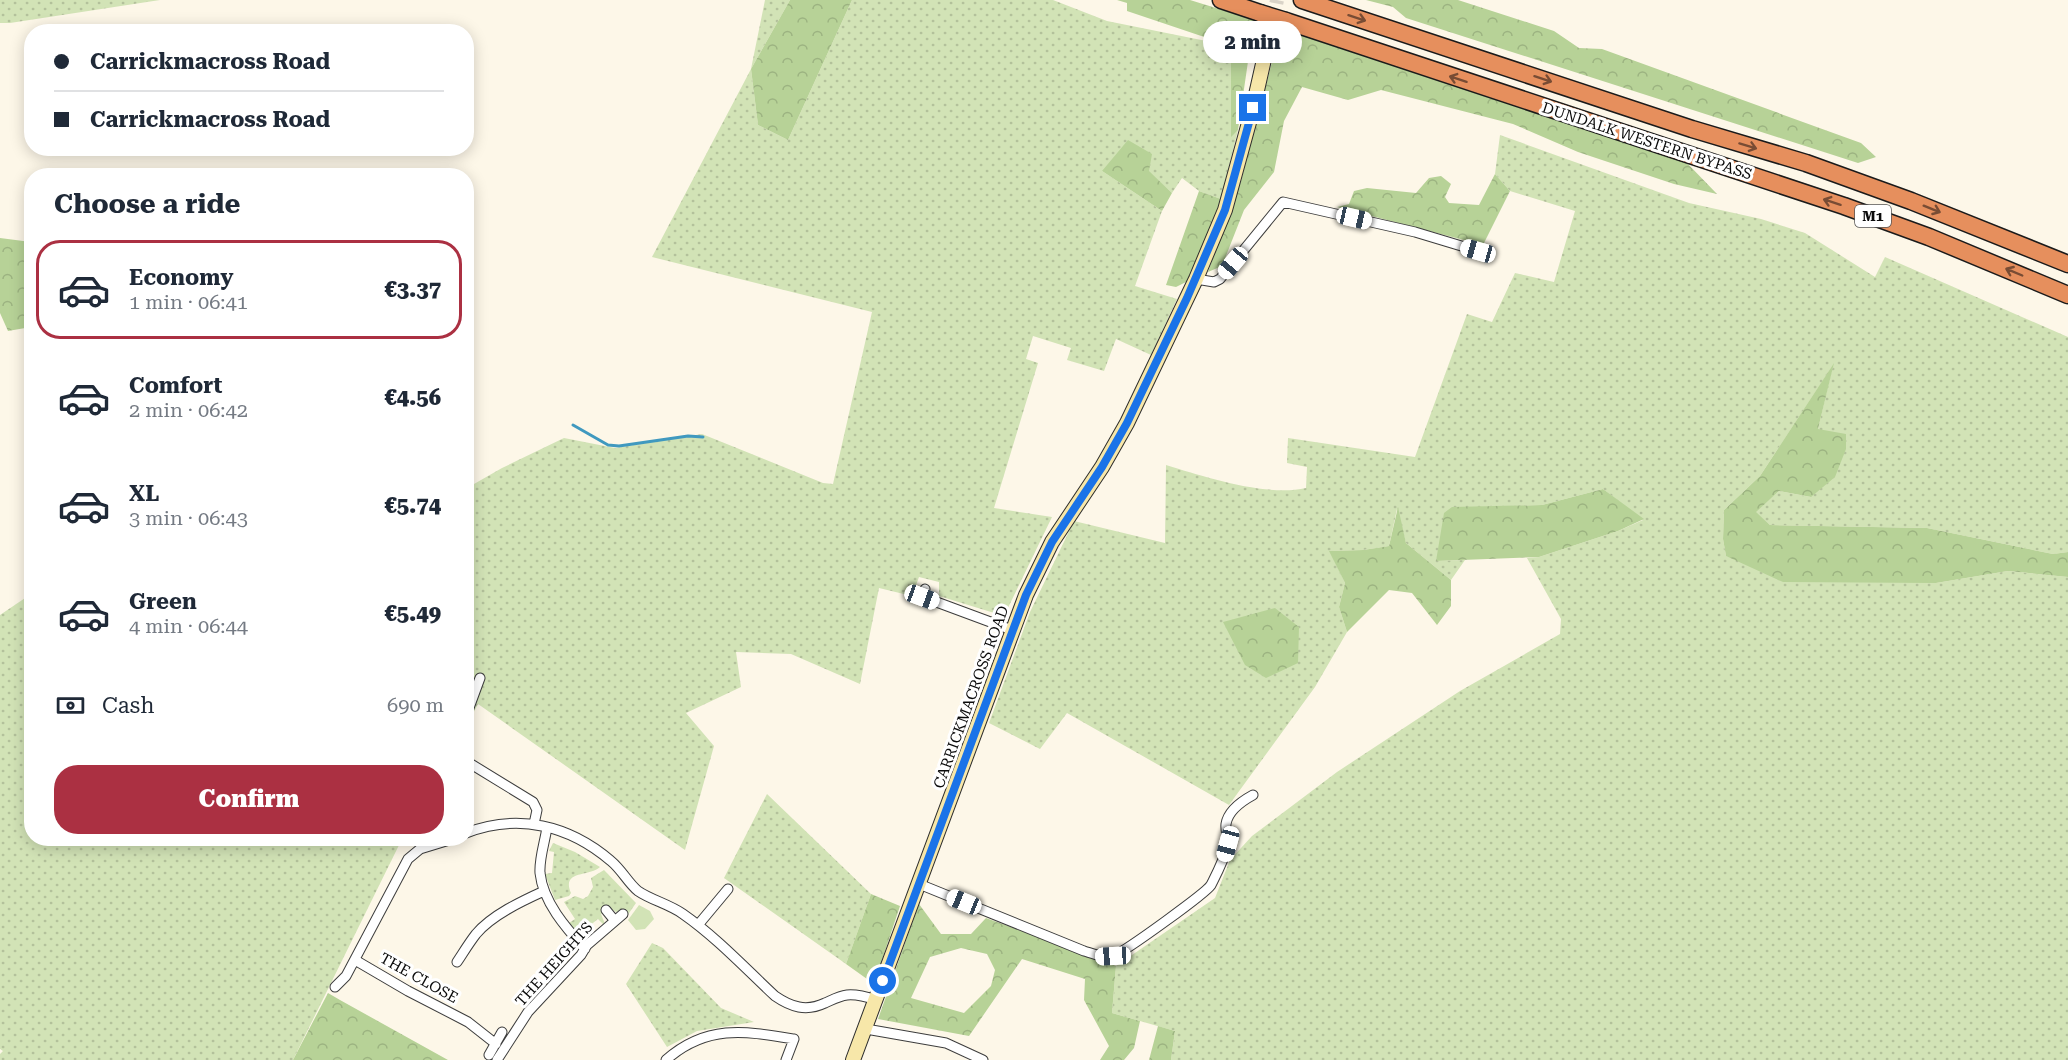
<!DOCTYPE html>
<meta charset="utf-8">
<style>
body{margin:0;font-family:"Roboto Serif",serif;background:#f6f6f7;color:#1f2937;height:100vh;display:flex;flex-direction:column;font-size:22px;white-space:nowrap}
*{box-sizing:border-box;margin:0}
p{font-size:20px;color:#747a83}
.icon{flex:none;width:33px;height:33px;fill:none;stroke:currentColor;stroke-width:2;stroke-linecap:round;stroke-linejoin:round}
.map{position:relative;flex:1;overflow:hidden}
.panel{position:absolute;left:24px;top:168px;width:450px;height:678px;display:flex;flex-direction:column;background:#fff;border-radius:24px;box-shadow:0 3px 15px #0003}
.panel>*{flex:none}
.banner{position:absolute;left:24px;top:24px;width:450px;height:132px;border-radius:24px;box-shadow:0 3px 15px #0003;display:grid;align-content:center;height:132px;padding:0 30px;background:#fff}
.end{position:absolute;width:27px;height:27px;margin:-14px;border:8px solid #1a73e8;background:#fff;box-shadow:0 0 0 3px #fff}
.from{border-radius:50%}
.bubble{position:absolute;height:42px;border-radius:21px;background:#fff;box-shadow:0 3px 15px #0003;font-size:20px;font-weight:800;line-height:42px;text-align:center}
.car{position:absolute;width:18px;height:36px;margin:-18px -9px;border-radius:8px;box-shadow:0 0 4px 2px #0007;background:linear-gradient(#fff 24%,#345 0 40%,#fff 0 76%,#345 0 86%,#fff 0)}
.banner b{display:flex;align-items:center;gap:21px;height:57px;font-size:22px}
.banner b+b{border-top:2px solid #e0e1e3}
.banner i{width:15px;height:15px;background:#1f2937}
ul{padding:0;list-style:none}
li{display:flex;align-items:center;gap:18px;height:99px;margin:0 12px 9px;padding:0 18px;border:3px solid transparent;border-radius:24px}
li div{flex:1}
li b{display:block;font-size:22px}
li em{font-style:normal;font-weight:800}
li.on{border-color:#ab3042}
li>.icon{width:54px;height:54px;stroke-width:1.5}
h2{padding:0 30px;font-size:27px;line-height:72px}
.pay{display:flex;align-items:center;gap:15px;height:66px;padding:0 30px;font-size:22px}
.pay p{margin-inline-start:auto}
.button{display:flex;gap:12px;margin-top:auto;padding:12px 30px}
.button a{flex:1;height:69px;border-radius:24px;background:#ab3042;color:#fff;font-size:24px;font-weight:800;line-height:69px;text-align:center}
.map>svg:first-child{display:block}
.grass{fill:url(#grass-dots)}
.forest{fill:url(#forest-crowns);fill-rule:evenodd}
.park{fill:#d2e3b6}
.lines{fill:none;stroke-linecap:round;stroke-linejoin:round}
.stream{stroke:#4099bf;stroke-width:3}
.secondary-tunnel{stroke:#d9d3c7;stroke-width:14;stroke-dasharray:14 7;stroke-linecap:butt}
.street-casing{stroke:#3d3d3d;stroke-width:11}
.secondary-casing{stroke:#2c2c2c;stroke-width:16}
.highway-casing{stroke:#1b1b1b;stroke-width:19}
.street{stroke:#fff;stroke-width:9}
.secondary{stroke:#f7e7a9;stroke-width:14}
.highway{stroke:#e68f5d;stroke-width:16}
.highway-bridge-casing{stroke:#1b1b1b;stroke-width:19;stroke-linecap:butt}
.highway-bridge{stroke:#e68f5d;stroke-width:16}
.oneway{stroke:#784c34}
.route{stroke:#1a73e8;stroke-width:8}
.labels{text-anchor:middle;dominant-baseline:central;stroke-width:6;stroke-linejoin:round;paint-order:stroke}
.shield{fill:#fff;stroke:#545454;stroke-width:1.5}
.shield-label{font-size:14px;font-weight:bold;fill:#0a0a0a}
.street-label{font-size:15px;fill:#0a0a0a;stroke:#fff}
</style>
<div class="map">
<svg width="2068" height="1060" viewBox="0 0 2068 1060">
<defs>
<pattern id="grass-dots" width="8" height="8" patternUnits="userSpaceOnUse" patternTransform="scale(1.5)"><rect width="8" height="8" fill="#d2e3b6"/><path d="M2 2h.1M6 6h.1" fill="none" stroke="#b3c19b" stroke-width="1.8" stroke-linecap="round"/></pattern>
<pattern id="forest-crowns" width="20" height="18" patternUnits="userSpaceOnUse" patternTransform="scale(1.5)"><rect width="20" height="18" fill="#b7d297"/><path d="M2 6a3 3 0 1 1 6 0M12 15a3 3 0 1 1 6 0" fill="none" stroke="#9cb381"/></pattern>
</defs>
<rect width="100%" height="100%" fill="#fdf7e8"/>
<path class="grass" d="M0,0h160l-150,23h-10z
M765,0h25l-39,69 7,56 30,15 64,-140h201l54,21 124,25v90l7,-6 -17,69 -22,-8 -17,-13 -10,15 -24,-22h-46l60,40 -27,75 42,13 -26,56 -35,-16 -12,32 -37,-11 4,-12 -38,-12 -7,23 12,4 -44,145 58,9 -48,99 -65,-20v-14l-20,-5 -7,19 -33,-8 -19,96 -69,-30 -55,-2 5,35 -55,26 28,33 -29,104 -207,-146 -11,21v-237l35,-20 62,-30 51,10 87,-14 121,49 10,1 39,-172 -220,-55 99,-188z
M1500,135l189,68 72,16 44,14 70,44 10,-20 183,80v215l-15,2 -126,-26 -157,-3 -15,-13 24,-21 32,6 7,-68 15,-64 -73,111 -36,34 -1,29 3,17 210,27 72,-12 60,6v483h-897l4,-29 -63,-18 4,-47 99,-68 15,-38 22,-24 85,-64 123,-81 100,-57 1,-15 -34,-61 12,-1 79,-26 25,-11 -40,-31 -61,16 -90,3 -16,53 29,-1 -14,20 -45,-37 -9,-34 -8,37 -26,4 -33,1 15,32 -6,24 8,25 -32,55 -86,118 -162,-92 -27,36 -51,-26 41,-111 44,-91 91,22 1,-78c39,12 100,32 140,23l1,-21 -20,-4 1,-25 127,19 52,-143 25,8 23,-49 39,9 21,-71 -65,-20 -15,-17z
M31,594l1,244 370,1 -109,221h-293v-6l3,-3 -3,-2v-434z
M767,794l104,100 -25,70 -122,-86z
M553,843l22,9 25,15c-11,10 -39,3 -29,26l-2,3 -14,4 -10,-26 7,-1 2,-21 -5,-1z
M604,870l32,33 -9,13 -4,-5 -7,1 -7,-5 -8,7 4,10 -1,1 -6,-6 -14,11 5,6 -6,2 -14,-15 6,-4 -11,-17 11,-6 8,3 5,-3 5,-9 -2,-9z
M652,943l11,5 58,60 33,14 -57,9 -30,16 -41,-63z"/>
<path class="forest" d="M790,0h62l-64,140 -30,-15 -7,-56z
M1117,0h73l71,22 -5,12 -5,7 -13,89 -7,7v-91l-104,-35v-8z
M1366,0h92l96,31 25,17 23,1 259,94 15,14 -18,6 -452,-145 -13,-11z
M1281,27l406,136 30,31 -43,-10 -96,-32 -65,-28 -132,-34 -33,10 -46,-13 -18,34 -10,51 -30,38 -22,56 -14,6 33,-91z
M1128,140l24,14 -3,17 23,22 -10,18 -60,-40z
M1495,174l15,17 -27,54 -146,-38 12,-3 5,-13 13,-3 49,5 13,-15 12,-2 10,8 -6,13 4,6 30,2z
M1199,191l22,8 -11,34 -22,48 -12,6 -10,-2z
M0,238l31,4v85l-23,4 -8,-18z
M1834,363l-16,66 28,5v15l-11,28 -24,20 -32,-6 -23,21 14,13 157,3 126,26 15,-2v25l-60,-6 -72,12 -153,-1 -57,-26 -3,-17 1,-29 36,-34z
M1603,489l41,30 -26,12 -79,26 -103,4 8,-48 8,-6 90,-2z
M1398,507l8,36 45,37v26l-14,19 -25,-32 -23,-3 -42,42 -8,-25 6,-24 -16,-32 34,-1 26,-4z
M1275,608l24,19 -1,36 -32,15 -21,-13 -22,-43z
M871,894l29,12 -26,78 -28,-20z
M919,904l22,30h30l15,-16 130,48 -4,47 28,8 -6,27 -10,12h-24l9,-14 -25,-46 1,-21 -63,-20 -53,77 -91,-17zM961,948l26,6 8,16 -4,16 -27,27 -53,-15 19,-41z
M328,993l12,7 108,60h-155z
M1158,1026l17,5 -4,29h-22z"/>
<path class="park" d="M639,905l11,6 4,8 -9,10 -9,1 -8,-10z"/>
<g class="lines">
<path class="stream" d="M573,425l35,20 11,1 69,-10 15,1"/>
<path class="secondary-tunnel" d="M1272,24l5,-24"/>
<g class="street-casing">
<path id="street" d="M1196,279l18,3 6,-3 63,-77 132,30 63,19
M925,589l-2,8 89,33
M466,716l14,-38
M466,761l67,41 4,8 -3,14
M547,827c-2,15 -8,31 -7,46 3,29 26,55 45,76
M466,833c52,-20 103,-8 145,28 11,9 17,22 27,30 13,9 31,13 45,23 33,23 62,54 92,82 16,11 31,16 50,7 7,-3 14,-7 22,-8 10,-1 20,2 29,5
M919,884l165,67c10,3 21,8 31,4 12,-5 91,-62 96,-70 6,-12 13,-25 16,-38 2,-8 -2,-15 -1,-23 2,-13 16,-23 27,-29
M606,910l9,11
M698,925l30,-36
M355,960l53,31 60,31 28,22
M457,962c6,-9 12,-19 19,-28 16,-19 46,-33 68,-43
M335,987l11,-11 62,-117 12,-10 36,-11
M866,1029l80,14 37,17
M489,1055l13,-23
M497,1060l31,-48 53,-57 6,-10 36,-31
M666,1060c41,-36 79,-29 128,-21l-8,21"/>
</g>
<g class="secondary-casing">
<path id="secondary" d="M853,1060l173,-465 26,-53 50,-75 25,-44 69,-144 29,-69 28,-102 19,-84"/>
</g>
<g class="highway-casing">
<path id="highway" d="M1221,0l39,13
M1302,0l390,129 114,34 105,38 157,63
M1286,21l558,185 85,31 139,58"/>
</g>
<use href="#street" class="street"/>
<use href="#secondary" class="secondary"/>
<use href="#highway" class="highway"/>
<g class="highway-bridge-casing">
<path id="highway-bridge" d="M1260,13l26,8"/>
</g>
<use href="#highway-bridge" class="highway-bridge"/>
</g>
<defs><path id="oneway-shaft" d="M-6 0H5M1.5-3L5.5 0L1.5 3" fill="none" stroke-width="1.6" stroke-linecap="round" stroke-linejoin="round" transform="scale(1.5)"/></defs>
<g class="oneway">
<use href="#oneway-shaft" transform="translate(1357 18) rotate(18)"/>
<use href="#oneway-shaft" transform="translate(1458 79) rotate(-162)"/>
<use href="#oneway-shaft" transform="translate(1543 79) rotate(18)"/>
<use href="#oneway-shaft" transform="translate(1748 146) rotate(17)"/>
<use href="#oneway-shaft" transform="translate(1832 202) rotate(-162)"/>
<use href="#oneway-shaft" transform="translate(1932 209) rotate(22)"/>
<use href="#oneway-shaft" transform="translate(2014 272) rotate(-157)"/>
</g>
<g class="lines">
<path class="route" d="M883,981l143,-386 26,-53 50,-75 25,-44 60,-125 38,-88 28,-102"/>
</g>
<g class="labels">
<rect class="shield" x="1855" y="205" width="36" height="22" rx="4.5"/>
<g class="shield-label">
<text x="1873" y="216">M1</text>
</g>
<g class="street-label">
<text transform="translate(1647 141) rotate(18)">DUNDALK WESTERN BYPASS</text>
<text transform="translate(971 697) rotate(-70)">CARRICKMACROSS ROAD</text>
<text transform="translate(554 964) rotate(-48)">THE HEIGHTS</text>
<text transform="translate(419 978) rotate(29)">THE CLOSE</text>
</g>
</g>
</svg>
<i class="end from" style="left:883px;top:981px"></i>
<i class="end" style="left:1253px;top:108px"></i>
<div class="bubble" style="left:1203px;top:21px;width:99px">2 min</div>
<i class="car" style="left:1354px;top:218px;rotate:103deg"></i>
<i class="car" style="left:1478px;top:251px;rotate:286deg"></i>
<i class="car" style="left:1233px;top:263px;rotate:220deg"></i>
<i class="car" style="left:922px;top:597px;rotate:110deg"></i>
<i class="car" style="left:1228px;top:844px;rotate:195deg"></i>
<i class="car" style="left:964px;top:902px;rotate:292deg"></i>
<i class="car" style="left:1113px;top:956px;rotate:267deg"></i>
<div class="banner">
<b><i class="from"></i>Carrickmacross Road</b>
<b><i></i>Carrickmacross Road</b>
</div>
<section class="panel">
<h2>Choose a ride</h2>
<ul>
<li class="on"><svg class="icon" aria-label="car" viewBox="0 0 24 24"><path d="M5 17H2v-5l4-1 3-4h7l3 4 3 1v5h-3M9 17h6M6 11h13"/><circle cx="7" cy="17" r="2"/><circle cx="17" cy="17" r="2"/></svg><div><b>Economy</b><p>1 min · 06:41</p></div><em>€3.37</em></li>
<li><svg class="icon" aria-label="car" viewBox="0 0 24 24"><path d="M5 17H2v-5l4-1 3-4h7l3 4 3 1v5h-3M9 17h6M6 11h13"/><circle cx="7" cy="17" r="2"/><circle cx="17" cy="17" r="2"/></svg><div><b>Comfort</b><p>2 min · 06:42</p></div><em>€4.56</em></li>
<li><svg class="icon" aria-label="car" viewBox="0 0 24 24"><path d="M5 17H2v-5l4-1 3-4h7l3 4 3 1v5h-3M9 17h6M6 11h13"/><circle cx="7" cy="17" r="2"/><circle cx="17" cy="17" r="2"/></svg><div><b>XL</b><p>3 min · 06:43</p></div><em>€5.74</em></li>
<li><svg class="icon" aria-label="car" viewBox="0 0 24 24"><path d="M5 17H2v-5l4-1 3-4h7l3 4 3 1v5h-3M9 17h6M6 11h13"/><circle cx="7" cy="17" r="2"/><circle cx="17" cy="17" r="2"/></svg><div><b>Green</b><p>4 min · 06:44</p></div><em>€5.49</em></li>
</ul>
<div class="pay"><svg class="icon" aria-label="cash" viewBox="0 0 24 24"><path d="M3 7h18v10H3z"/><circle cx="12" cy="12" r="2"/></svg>Cash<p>690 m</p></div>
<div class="button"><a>Confirm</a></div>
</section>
</div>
